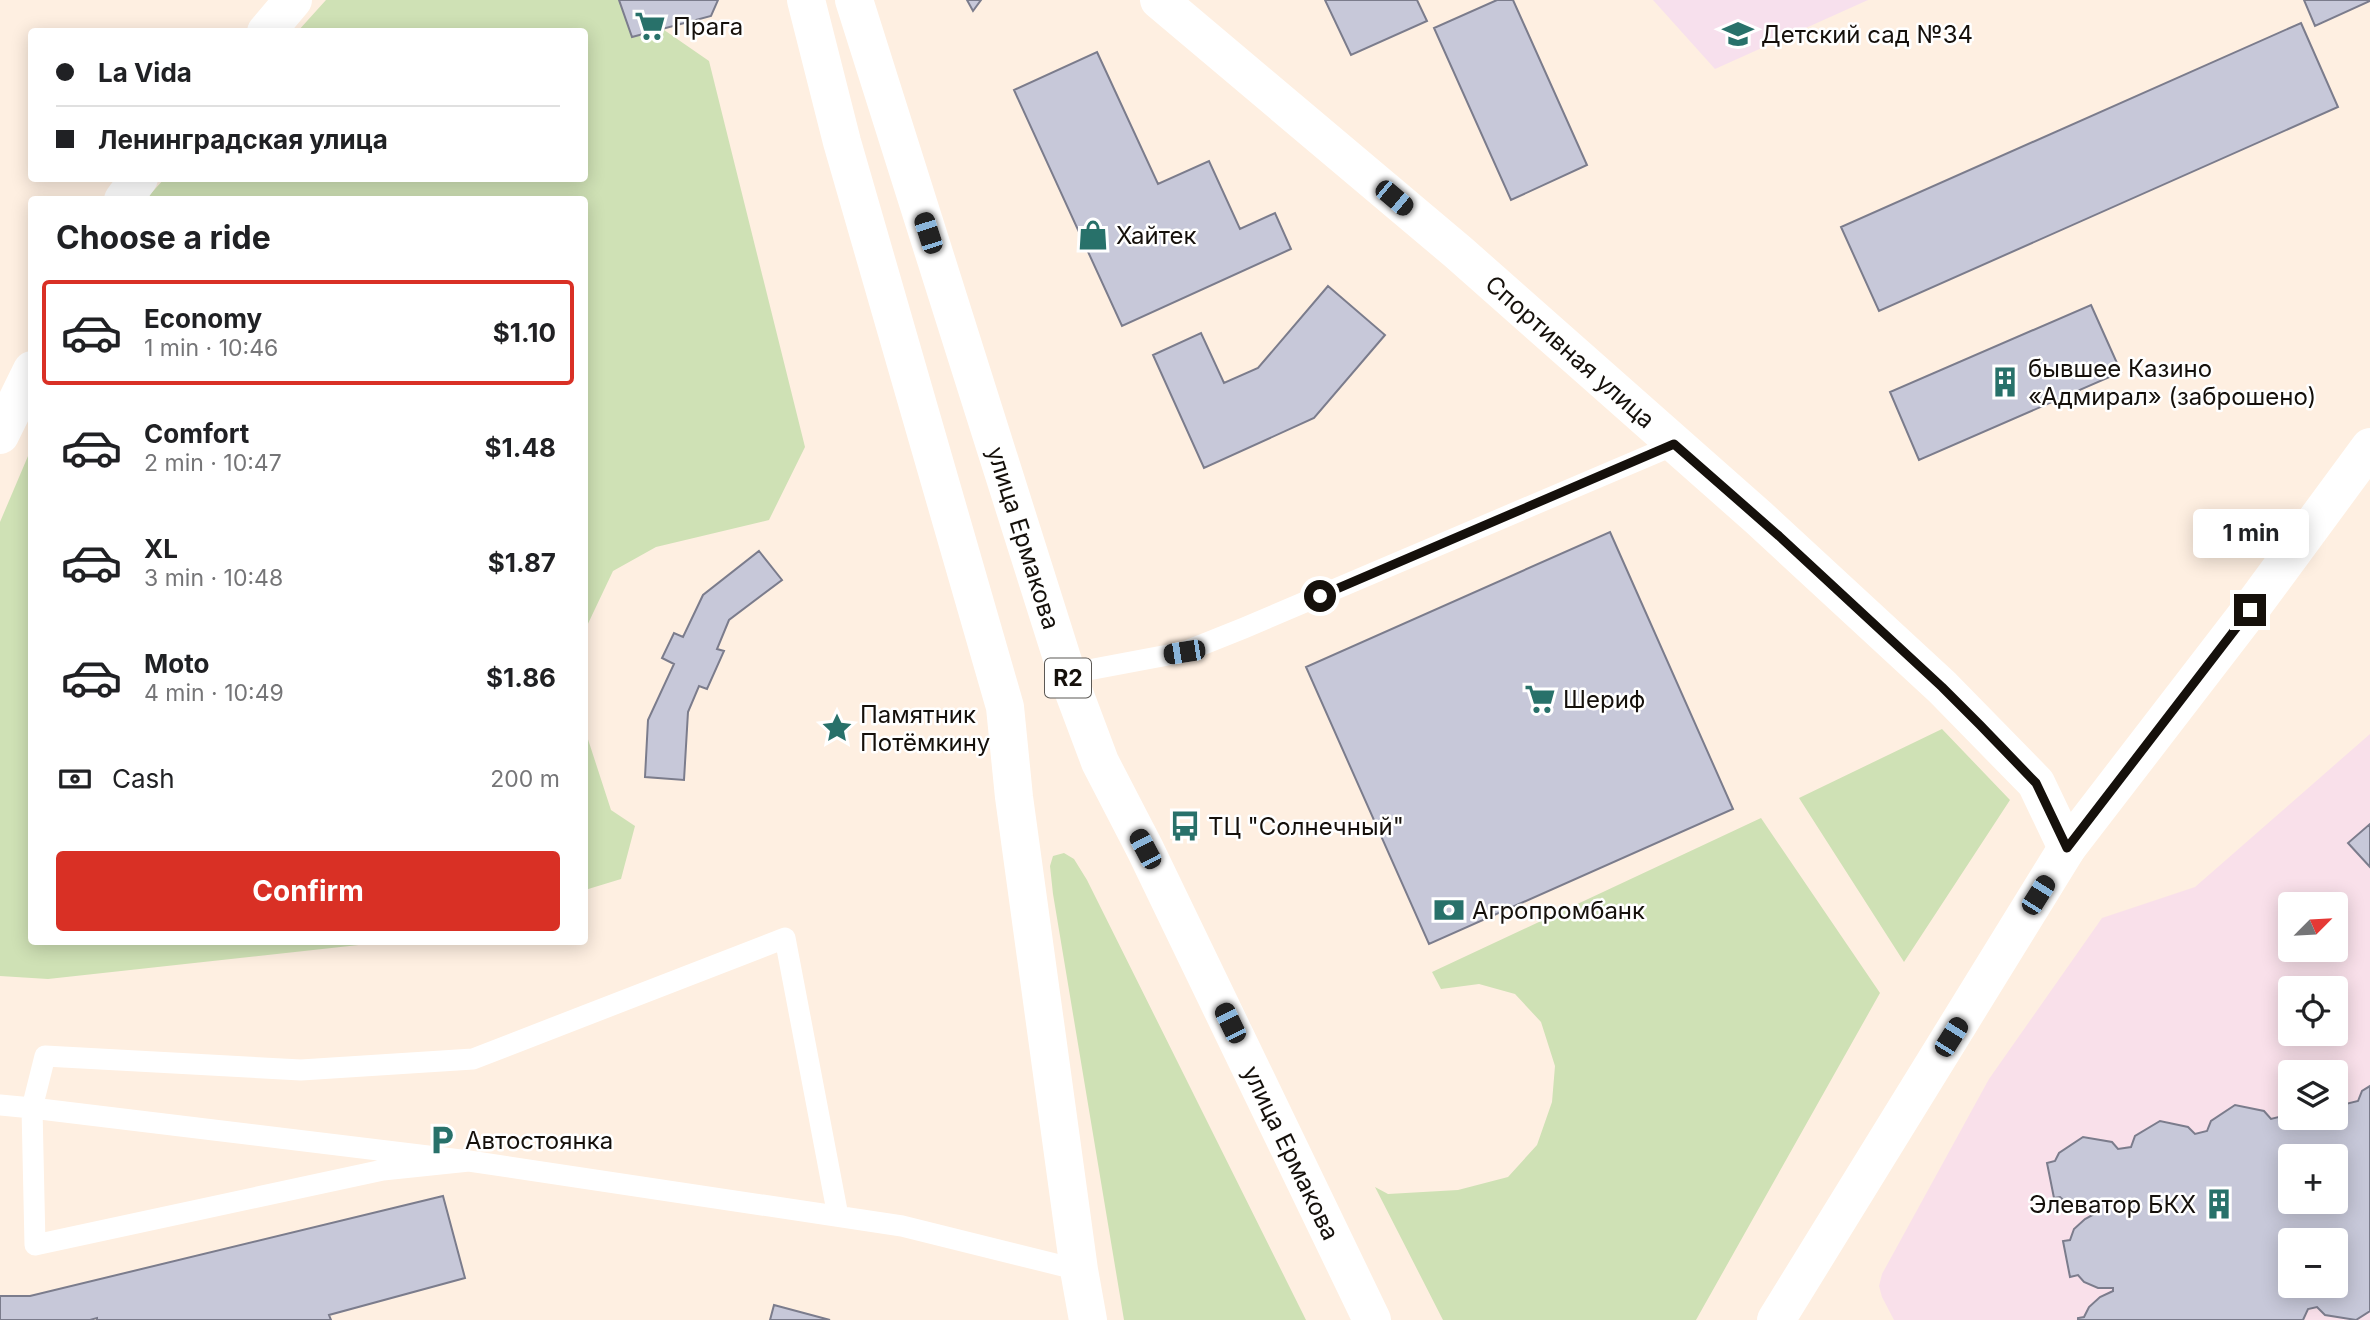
<!DOCTYPE html>
<meta charset="utf-8">
<style>
body{margin:0;font-family:Inter,sans-serif;background:#f2f2f2;color:#202124;height:100vh;display:flex;flex-direction:column;font-size:26px;white-space:nowrap}
*{box-sizing:border-box;margin:0}
p{font-size:23px;color:#757577}
.icon{flex:none;width:38px;height:38px;fill:none;stroke:currentColor;stroke-width:2;stroke-linecap:round;stroke-linejoin:round}
.map{position:relative;flex:1;overflow:hidden}
.panel{position:absolute;left:28px;top:196px;width:560px;height:749px;display:flex;flex-direction:column;background:#fff;border-radius:7px;box-shadow:0 4px 18px #0003}
.panel>*{flex:none}
.guide{position:absolute;left:28px;top:28px;width:560px;height:154px;border-radius:7px;box-shadow:0 4px 18px #0003;display:grid;align-content:center;height:154px;padding:0 28px;background:#fff}
.needle{width:46px;rotate:66deg}
.fabs{position:absolute;left:2278px;top:892px;display:grid;gap:14px}
.fabs a{display:grid;place-items:center;width:70px;height:70px;border-radius:7px;background:#fff;box-shadow:0 4px 18px #0003;font-size:35px}
.end{position:absolute;width:32px;height:32px;margin:-16px;border:9px solid #15100b;background:#fff;box-shadow:0 0 0 4px #fff}
.from{border-radius:50%}
.bubble{position:absolute;height:49px;border-radius:7px;background:#fff;box-shadow:0 4px 18px #0003;font-size:23px;font-weight:700;line-height:49px;text-align:center}
.car{position:absolute;width:21px;height:42px;margin:-21px -10px;border-radius:9px;box-shadow:0 0 5px 2px #0007;background:linear-gradient(#222 24%,#8ab4d8 0 40%,#222 0 76%,#8ab4d8 0 86%,#222 0)}
.guide b{display:flex;align-items:center;gap:24px;height:66px;font-size:26px}
.guide b+b{border-top:2px solid #e0e0e0}
.guide i{width:18px;height:18px;background:#202124}
ul{padding:0;list-style:none}
li{display:flex;align-items:center;gap:21px;height:105px;margin:0 14px 10px;padding:0 14px;border:4px solid transparent;border-radius:7px}
li div{flex:1}
li b{display:block;font-size:26px}
li em{font-style:normal;font-weight:700}
li.current{border-color:#d93025}
li>.icon{width:63px;height:63px;stroke-width:1.5}
h2{padding:0 28px;font-size:32px;line-height:84px}
.pay{display:flex;align-items:center;gap:18px;height:77px;padding:0 28px;font-size:26px}
.pay p{margin-inline-start:auto}
.button{display:flex;gap:14px;margin-top:auto;padding:14px 28px}
.button a{flex:1;height:80px;border-radius:7px;background:#d93025;color:#fff;font-size:28px;font-weight:700;line-height:80px;text-align:center}
.map>svg:first-child{display:block}
.industrial{fill:#f9e0ea;fill-rule:evenodd}
.education{fill:#f7e0ed}
.green{fill:#cfe1b5}
.building{fill:#c7c8d9;stroke:#7b7c8c;stroke-width:2;fill-rule:evenodd}
.lines{fill:none;stroke-linecap:round;stroke-linejoin:round}
.lane{stroke:#fff;stroke-width:21}
.street{stroke:#fff;stroke-width:38}
.secondary{stroke:#fff;stroke-width:38}
.primary{stroke:#fff;stroke-width:38}
.route{stroke:#15100b;stroke-width:9}
.labels{text-anchor:middle;dominant-baseline:central;stroke-width:5;stroke-linejoin:round;paint-order:stroke}
.shield{fill:#fff;stroke:#5b5854;stroke-width:2}
.shield-label{font-size:23px;font-weight:bold;fill:#15100b}
.poi-label{font-size:24px;fill:#15100b;stroke:#fff;text-anchor:start}
.street-label{font-size:24px;fill:#15100b;stroke:#fff}
</style>
<div class="map">
<svg width="2370" height="1320" viewBox="0 0 2370 1320">
<rect width="100%" height="100%" fill="#feefe1"/>
<path class="industrial" d="M2370,734v586h-476l-12,-23 -3,-11 3,-12 107,-195 113,-161 93,-31zM2291,905h45v45h-45zM2291,989h45v45h-45zM2291,1073h45v45h-45zM2291,1157h45v45h-45zM2291,1241h45v45h-45z"/>
<path class="education" d="M1653,0h215l-153,69z"/>
<path class="green" d="M326,0h301l14,14 68,47 96,386 -36,73 -113,27 -43,24 -28,59 -1,-430h-439l20,-22h419v-146l-286,-1z
M31,449l1,493h354l-338,37 -48,-3v-454z
M584,727l27,83 24,16 -14,53 -36,11z
M1942,729l68,71 -106,162 -105,-164z
M1761,818l119,175 -184,327h-253l-68,-133 13,7 70,-4 50,-13 29,-32 15,-43 3,-36 -14,-44 -26,-28 -36,-10 -38,5 -9,-17z
M1064,853l10,6 13,21 219,440h-182l-71,-426 -3,-28 3,-10z"/>
<path class="building" d="M619,0h99l-7,16 -79,21z
M967,0h14l-8,11z
M1325,0h92l10,21 -76,34z
M1497,0h16l74,165 -76,35 -77,-172z
M2304,0h66v1l-55,25z
M2301,23l37,84 -459,204 -38,-84z
M1097,52l61,132 51,-23 31,68 35,-16 16,36 -169,77 -108,-236z
M1328,286l57,49 -71,83 -110,50 -51,-113 48,-22 23,50 34,-15z
M2091,305l30,67 -202,88 -29,-68z
M1610,532l123,277 -304,135 -123,-277z
M759,551l23,29 -53,40 -12,29 7,2 -17,38 -8,-3 -11,26 -4,68 -39,-3 3,-57 26,-56 -12,-6 12,-25 9,4 20,-42z
M2370,824v43l-22,-24z
M2370,1086v225l-14,9 -31,-5 -8,-8 -9,2 -5,11h-225v-2l6,-1 5,-10 11,-10 13,-6v-3h-15l-14,-6 -6,-7 -8,2 -7,-36 7,-1 4,-11 11,-10 13,-7 -15,-1 -14,-6 -9,-8 -6,1 -7,-35 8,-2 4,-8 24,-16 29,5 6,7 13,-2 4,-11 25,-15 28,6 7,7 12,-3 4,-10 24,-16 29,6 7,8 12,-3 4,-10 4,-3v15h45v-23l10,9 12,-3 4,-10zM2291,1157h45v45h-45zM2291,1241h45v45h-45z
M443,1196l22,82 -136,37 2,5h-234v-2l-7,2h-90v-24h30z
M774,1305l56,15h-60z"/>
<g class="lines">
<path class="lane" d="M1067,674l117,-22 60,-24 430,-183
M0,1105l32,3 3,137 348,-75 86,-9 433,65 177,44
M469,1161l-437,-53 13,-52 256,14 172,-11 312,-121 53,278"/>
<path class="street" id="s1" d="M1159,0l299,252 301,266 183,169 94,96 31,65"/>
<path class="secondary" d="M266,32l27,-32
M123,200l16,-22
M0,435l32,-65
M1776,1320l291,-472 183,-238 120,-163"/>
<g class="primary">
<path d="M806,0l36,142 163,565 9,90 65,473 9,50"/>
<path id="s2" d="M854,0l213,674 33,88 45,87 227,471"/>
</g>
</g>
<g class="lines">
<path class="route" d="M1320,596l354,-152 105,92 163,151 38,38 56,58 31,65 183,-238"/>
</g>
<defs>
<g id="supermarket-bare" transform="scale(2.415)"><path d="M-6-5.5h2.5l.6 2H6L4.5 2H-2.5L-4.4-4H-6ZM-1.5 3.2a1.3 1.3 0 1 0 .1 0ZM3 3.2a1.3 1.3 0 1 0 .1 0Z" fill="#28716a" stroke="#fff" stroke-width="2.5" paint-order="stroke"/></g>
<g id="school-bare" transform="scale(2.415)"><path d="M0-5L7-2L0 1L-7-2ZM-4 1L0 2.5L4 1V4Q0 6-4 4Z" fill="#28716a" stroke="#fff" stroke-width="2.5" paint-order="stroke"/></g>
<g id="shop-bare" transform="scale(2.415)"><path d="M-5-2.5h2.3a2.7 3.5 0 0 1 5.4 0H5L5.5 6h-11ZM-1.5-2.5h3a1.5 2.3 0 0 0-3 0Z" fill="#28716a" stroke="#fff" stroke-width="2.5" paint-order="stroke"/></g>
<g id="building-bare" transform="scale(2.415)"><path d="M-4-6H4V6H1V3H-1V6H-4ZM-2.5-4.3h1.7v1.8h-1.7ZM.8-4.3h1.7v1.8H.8ZM-2.5-1h1.7V.8h-1.7ZM.8-1h1.7V.8H.8Z" fill="#28716a" stroke="#fff" stroke-width="2.5" paint-order="stroke"/></g>
<g id="sight-bare" transform="scale(2.415)"><path d="M0-6L1.8-2.2L6-1.7L2.9 1.2L3.7 5.4L0 3.3L-3.7 5.4L-2.9 1.2L-6-1.7L-1.8-2.2Z" fill="#28716a" stroke="#fff" stroke-width="2.5" paint-order="stroke"/></g>
<g id="bus-bare" transform="scale(2.415)"><path d="M-5-6H5V4H4V6H2V4H-2V6H-4V4H-5ZM-3.5-4V0h7V-4ZM-3.5 1.2v1.5H-2V1.2ZM2 1.2v1.5H3.5V1.2Z" fill="#28716a" stroke="#fff" stroke-width="2.5" paint-order="stroke"/></g>
<g id="bank-bare" transform="scale(2.415)"><path d="M-6-4H6V4H-6ZM0-2.3a2.3 2.3 0 1 0 0 4.6a2.3 2.3 0 1 0 0-4.6Z" fill="#28716a" stroke="#fff" stroke-width="2.5" paint-order="stroke"/></g>
<g id="parking-bare" transform="scale(2.415)"><path d="M-3.5-5.5H1a3.5 3.5 0 0 1 0 7H-1V5.5H-3.5ZM-1-3.4V-.6H.8a1.4 1.4 0 0 0 0-2.8Z" fill="#28716a" stroke="#fff" stroke-width="2.5" paint-order="stroke"/></g>
</defs>
<g fill-rule="evenodd">
<use href="#supermarket-bare" x="650" y="26"/>
<use href="#school-bare" x="1738" y="34"/>
<use href="#shop-bare" x="1093" y="235"/>
<use href="#building-bare" x="2005" y="382"/>
<use href="#supermarket-bare" x="1540" y="699"/>
<use href="#sight-bare" x="837" y="728"/>
<use href="#bus-bare" x="1185" y="826"/>
<use href="#bank-bare" x="1449" y="910"/>
<use href="#parking-bare" x="442" y="1140"/>
<use href="#building-bare" x="2219" y="1204"/>
</g>
<g class="labels">
<rect class="shield" x="1045" y="658.5" width="46" height="39" rx="5"/>
<g class="shield-label">
<text x="1068" y="678">R2</text>
</g>
<g class="poi-label">
<text x="673" y="26">Прага</text>
<text x="1761" y="34">Детский сад №34</text>
<text x="1116" y="235">Хайтек</text>
<text x="2028" y="368">бывшее Казино<tspan x="2028" dy="28">«Адмирал» (заброшено)</tspan></text>
<text x="1563" y="699">Шериф</text>
<text x="860" y="714">Памятник<tspan x="860" dy="28">Потёмкину</tspan></text>
<text x="1208" y="826">ТЦ "Солнечный"</text>
<text x="1472" y="910">Агропромбанк</text>
<text x="465" y="1140">Автостоянка</text>
<text x="2196" y="1204" text-anchor="end">Элеватор БКХ</text>
</g>
<g class="street-label">
<text stroke="none"><textPath href="#s1" startOffset="541">Спортивная улица</textPath></text>
<text stroke="none"><textPath href="#s2" startOffset="564">улица Ермакова</textPath></text>
<text stroke="none"><textPath href="#s2" startOffset="1236">улица Ермакова</textPath></text>
</g>
</g>
</svg>
<div class="fabs">
<a><svg class="needle" viewBox="-14 -14 28 28"><path d="M0-13l5 13h-10z" fill="#e53935"/><path d="M0 13l5-13h-10z" fill="#757577"/></svg></a>
<a><svg class="icon" aria-label="locate" viewBox="0 0 24 24"><circle cx="12" cy="12" r="6"/><path d="M12 2v4M12 18v4M2 12h4M18 12h4"/></svg></a>
<a><svg class="icon" aria-label="layers" viewBox="0 0 24 24"><path d="M12 4l9 5-9 5-9-5zM3 14l9 5 9-5"/></svg></a>
<a>+</a>
<a>−</a>
</div>
<i class="end from" style="left:1320px;top:596px"></i>
<i class="end" style="left:2250px;top:610px"></i>
<div class="bubble" style="left:2193px;top:509px;width:116px">1 min</div>
<i class="car" style="left:1394px;top:198px;rotate:130deg"></i>
<i class="car" style="left:928px;top:233px;rotate:342deg"></i>
<i class="car" style="left:1184px;top:652px;rotate:261deg"></i>
<i class="car" style="left:1145px;top:849px;rotate:332deg"></i>
<i class="car" style="left:2038px;top:895px;rotate:32deg"></i>
<i class="car" style="left:1230px;top:1023px;rotate:334deg"></i>
<i class="car" style="left:1951px;top:1037px;rotate:32deg"></i>
<div class="guide">
<b><i class="from"></i>La Vida</b>
<b><i></i>Ленинградская улица</b>
</div>
<section class="panel">
<h2>Choose a ride</h2>
<ul>
<li class="current"><svg class="icon" aria-label="car" viewBox="0 0 24 24"><path d="M5 17H2v-5l4-1 3-4h7l3 4 3 1v5h-3M9 17h6M6 11h13"/><circle cx="7" cy="17" r="2"/><circle cx="17" cy="17" r="2"/></svg><div><b>Economy</b><p>1 min · 10:46</p></div><em>$1.10</em></li>
<li><svg class="icon" aria-label="car" viewBox="0 0 24 24"><path d="M5 17H2v-5l4-1 3-4h7l3 4 3 1v5h-3M9 17h6M6 11h13"/><circle cx="7" cy="17" r="2"/><circle cx="17" cy="17" r="2"/></svg><div><b>Comfort</b><p>2 min · 10:47</p></div><em>$1.48</em></li>
<li><svg class="icon" aria-label="car" viewBox="0 0 24 24"><path d="M5 17H2v-5l4-1 3-4h7l3 4 3 1v5h-3M9 17h6M6 11h13"/><circle cx="7" cy="17" r="2"/><circle cx="17" cy="17" r="2"/></svg><div><b>XL</b><p>3 min · 10:48</p></div><em>$1.87</em></li>
<li><svg class="icon" aria-label="car" viewBox="0 0 24 24"><path d="M5 17H2v-5l4-1 3-4h7l3 4 3 1v5h-3M9 17h6M6 11h13"/><circle cx="7" cy="17" r="2"/><circle cx="17" cy="17" r="2"/></svg><div><b>Moto</b><p>4 min · 10:49</p></div><em>$1.86</em></li>
</ul>
<div class="pay"><svg class="icon" aria-label="cash" viewBox="0 0 24 24"><path d="M3 7h18v10H3z"/><circle cx="12" cy="12" r="2"/></svg>Cash<p>200 m</p></div>
<div class="button"><a>Confirm</a></div>
</section>
</div>
